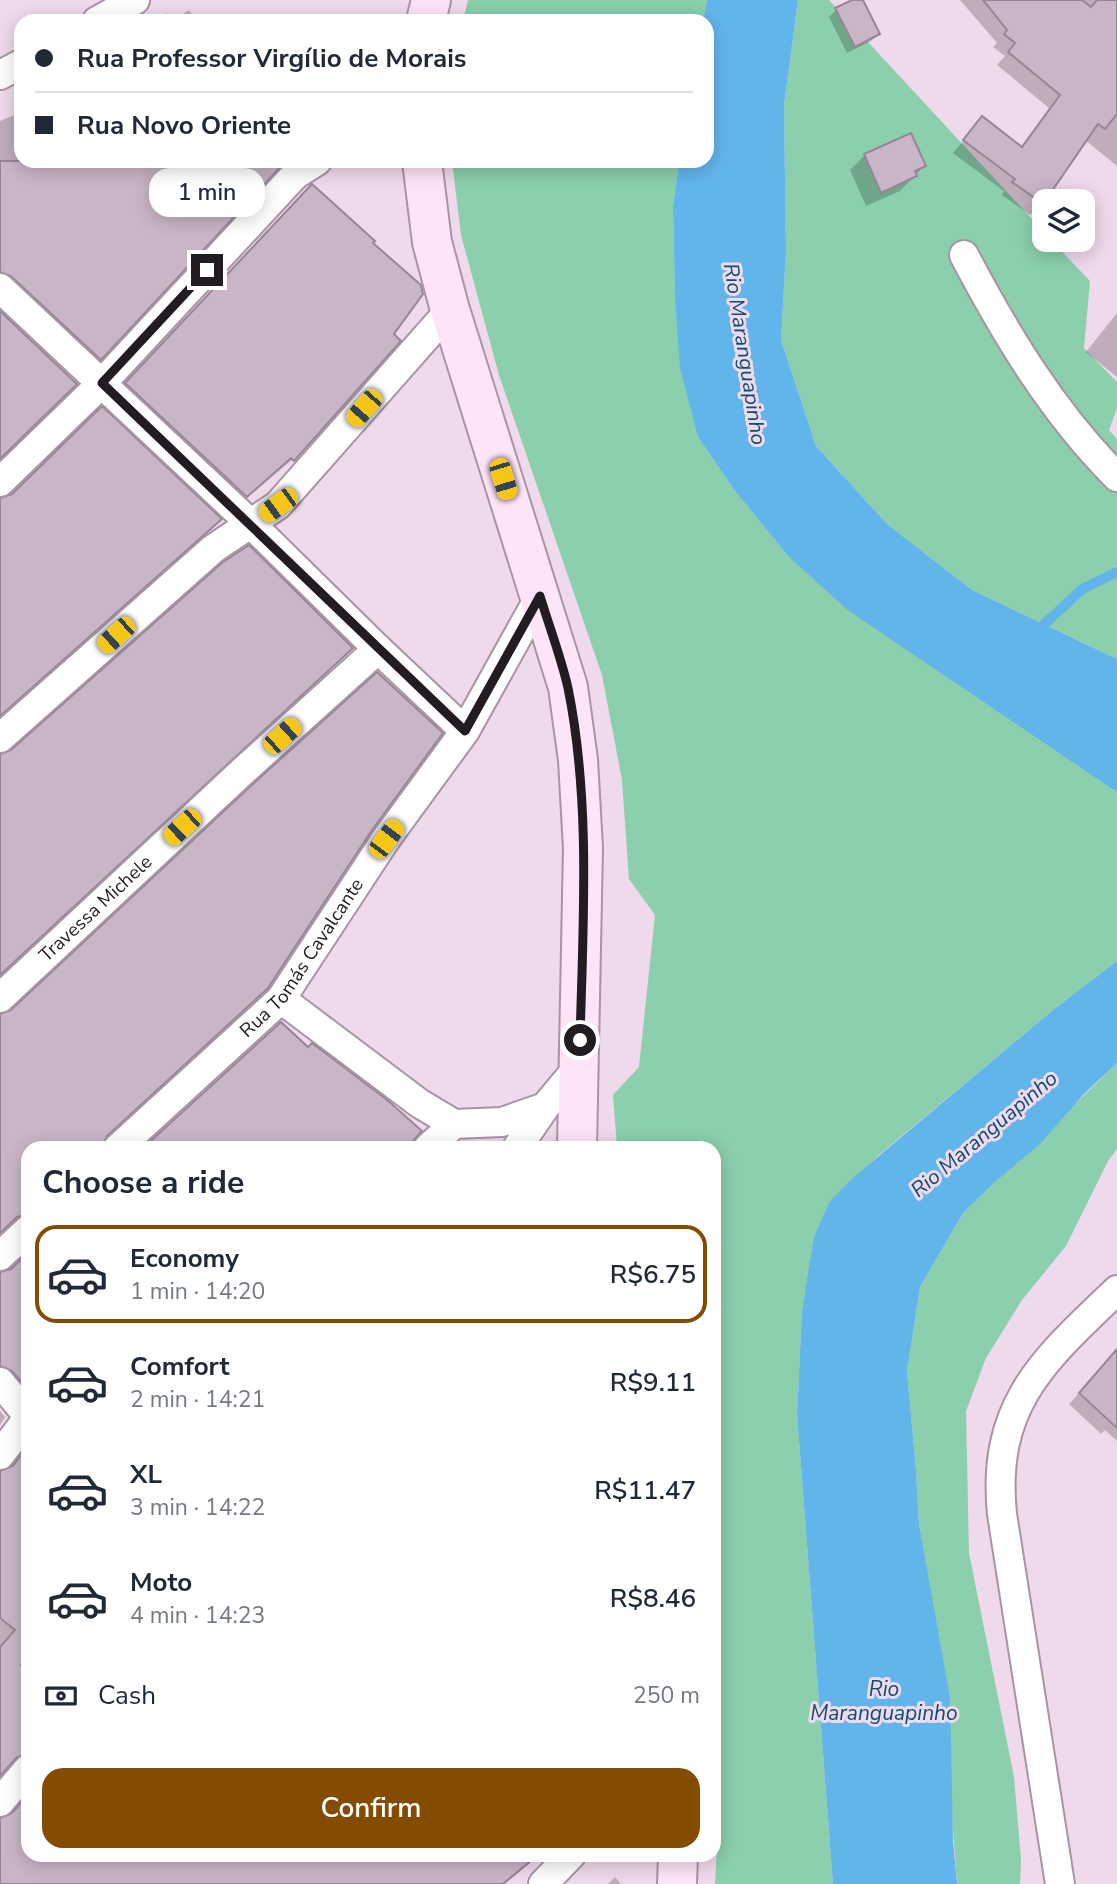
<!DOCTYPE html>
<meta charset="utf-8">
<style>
body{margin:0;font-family:"Nunito Sans",sans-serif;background:#f2f2f3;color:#1f2937;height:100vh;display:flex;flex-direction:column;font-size:26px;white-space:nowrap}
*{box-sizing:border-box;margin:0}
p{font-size:23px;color:#747a83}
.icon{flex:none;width:38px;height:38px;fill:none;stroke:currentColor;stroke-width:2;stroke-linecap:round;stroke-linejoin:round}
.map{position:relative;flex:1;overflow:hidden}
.side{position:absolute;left:21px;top:1141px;width:700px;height:721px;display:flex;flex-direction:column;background:#fff;border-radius:21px;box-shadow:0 4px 18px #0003}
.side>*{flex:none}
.top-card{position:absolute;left:14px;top:14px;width:700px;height:154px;border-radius:21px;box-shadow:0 4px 18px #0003;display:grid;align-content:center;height:154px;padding:0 21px;background:#fff}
.controls{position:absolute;left:1032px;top:189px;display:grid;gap:14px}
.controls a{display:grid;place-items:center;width:63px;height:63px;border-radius:14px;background:#fff;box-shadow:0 4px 18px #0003;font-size:35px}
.end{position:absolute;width:32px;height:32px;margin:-16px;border:9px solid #231b22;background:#fff;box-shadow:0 0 0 4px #fff}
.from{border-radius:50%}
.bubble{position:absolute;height:49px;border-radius:21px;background:#fff;box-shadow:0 4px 18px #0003;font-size:23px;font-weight:600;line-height:49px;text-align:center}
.car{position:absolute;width:21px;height:42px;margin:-21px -10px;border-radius:9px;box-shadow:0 0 5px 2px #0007;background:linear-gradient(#f5c518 24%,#345 0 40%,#f5c518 0 76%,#345 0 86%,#f5c518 0)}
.top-card b{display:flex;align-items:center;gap:24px;height:66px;font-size:26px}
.top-card b+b{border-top:2px solid #e0e1e3}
.top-card i{width:18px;height:18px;background:#1f2937}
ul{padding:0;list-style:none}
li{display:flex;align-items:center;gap:21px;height:98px;margin:0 14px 10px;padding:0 7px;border:4px solid transparent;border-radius:21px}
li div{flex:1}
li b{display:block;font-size:26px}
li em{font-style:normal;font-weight:600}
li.on{border-color:#844c00}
li>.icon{width:63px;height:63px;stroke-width:1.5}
h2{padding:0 21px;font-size:32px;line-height:84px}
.pay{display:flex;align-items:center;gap:18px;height:77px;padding:0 21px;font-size:26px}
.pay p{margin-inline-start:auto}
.button{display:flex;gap:14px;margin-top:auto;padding:14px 21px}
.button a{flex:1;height:80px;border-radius:21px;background:#844c00;color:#fff;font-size:28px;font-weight:600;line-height:80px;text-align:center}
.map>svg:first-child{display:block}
.green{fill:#8bcfac}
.water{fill:#62b5eb}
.shadow{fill:#0003}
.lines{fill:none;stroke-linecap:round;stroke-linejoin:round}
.stream{stroke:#62b5eb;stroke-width:10}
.building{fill:#c9b5c8;stroke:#978596;stroke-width:2}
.minor-casing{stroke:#a894a5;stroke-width:32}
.secondary-casing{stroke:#a894a5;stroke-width:42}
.minor{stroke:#fff;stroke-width:28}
.secondary{stroke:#fee4f9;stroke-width:38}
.route{stroke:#231b22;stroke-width:9}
.labels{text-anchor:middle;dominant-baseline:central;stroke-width:6;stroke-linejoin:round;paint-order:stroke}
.street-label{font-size:19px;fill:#231b22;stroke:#efd9ec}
.water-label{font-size:21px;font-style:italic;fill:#0b4e71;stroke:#efd9ec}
</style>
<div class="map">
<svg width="1117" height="1884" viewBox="0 0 1117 1884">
<rect width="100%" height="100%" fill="#efd9ec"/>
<path class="green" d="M468,0h239l-4,21h-240z
M798,0h31l216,233v7h6l39,41 -6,67 33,34v26l-8,22 8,9v220l-145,-69 -85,-66 -71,-78 -35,-106 5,-91 -2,-144z
M452,161h227l-6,46 2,91 23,139 37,54 53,65 329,236v169l-64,49 -174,145 -49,46 -22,77 -6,33 -5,103 36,470h-118l2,-39 -3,-19v-678h-97l-4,-53 26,-28 16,-152 -26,-36 -7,-99 -20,-105 -103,-300 -38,-140z
M1117,1063v86l-9,12 -42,85 -44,54 -36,58 -20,53 3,142 45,224 7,83 -1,24h-63l-18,-242 -20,-118 -3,-54 -9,-99 13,-84 43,-74z"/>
<path class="water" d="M707,0h91l-14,105 2,145 -5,90 35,106 71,78 85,66 145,69v133l-268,-181 -61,-55 -53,-65 -37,-54 -18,-69 -5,-70 -2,-91 6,-46h28v-140h-4z
M1117,961v102l-33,31 -43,49 -45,38 -33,32 -43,74 -13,84 9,99 3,54 31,174 3,143 4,43h-124l-36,-470 5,-103 12,-74 16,-36 25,-25 198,-166z"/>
<path class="shadow" d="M856,0h5l17,34 -7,7 -24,12 -18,-36 7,-7z
M960,0h157v166l-32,-26 -43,63 -12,12 -28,-20 2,-4 -51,-38 29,-34 38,29 29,-40 -52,-43 8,-9 -12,-9 4,-4z
M189,10l7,11h-42l13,-8 6,8z
M21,112v49h265l-199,210 -87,-82v-168z
M865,155l59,11 -24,25 -34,15 -16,-36z
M300,198l91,137 7,6 -106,119 -58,48 -120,-112z
M1117,313v64l-31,-25z
M0,1016l104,121 -4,11h-72v83l-7,-5h-11l-10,8z
M28,1254v163l-28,-32v-111h5z
M1117,1355v86l-12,-11 -4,4 -32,-30 33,-36z
M0,1411l5,6 -5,8z
M28,1444v326l-9,-6 -10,1 -9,10v-302l6,-1z
M615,1877l6,7h-13z"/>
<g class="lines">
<path class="stream" d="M1036,632l46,-43 35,-17"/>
</g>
<path class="building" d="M852,0h11l17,34 -25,13 -20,-39z
M983,0h99l9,7 6,-7h20v114l-12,15 -7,-5 -55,80 -31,-22 3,-3 -52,-39 19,-24 40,31 38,-52 -52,-43 7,-9 -11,-9 3,-4z
M911,133l15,33 -11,5 2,5 -36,17 -17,-39z
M0,161h286l-185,199 -90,-84 -11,-4z
M312,184l63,57 -2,2 41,36 7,6 2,9 -29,40 7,7 -107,120 -3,-3 -44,39 -122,-114z
M0,311l77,73 -77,75z
M102,406l120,113 -222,197v-218l12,-4z
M249,545l104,103 -353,327v-221l11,-4 212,-188z
M377,672l66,61 -71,97 -104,158 -161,148 -5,12h-74v66l-11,3 -17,16v-219l11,-4 243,-227z
M281,1022l27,25 4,-4 74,56 36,32 -10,11v6h-269z
M28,1253v137l-16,-19 -12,-5v-94l11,-3z
M1117,1349v79l-38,-35z
M28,1446v211l-7,8 7,6v82l-12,5 -16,18v-129l15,-17 -15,-12v-147l13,-5z
M28,1795v60h510l-35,29h-503v-66l12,-5z"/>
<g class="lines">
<g class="minor-casing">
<g id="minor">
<path d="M97,21l38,-21"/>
<path d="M0,75l21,-11"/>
<path d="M964,255c42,80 89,158 153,222"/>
<path d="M0,288l252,237 126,124 87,82"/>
<path d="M0,482l102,-99 193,-208 22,-14"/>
<path d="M0,738l213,-189 65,-44 172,-195"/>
<path id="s1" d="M0,998l243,-227 135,-122"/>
<path d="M281,999l138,104 35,21 48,-2 43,-15 35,-42"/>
<path id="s2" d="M118,1148l163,-149 105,-160 79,-108 75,-135"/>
<path d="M428,1148l26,-24"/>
<path d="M517,1148l28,-41"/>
<path d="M0,1256l28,-26"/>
<path d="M0,1382l28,34"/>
<path d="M0,1455l28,-37"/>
<path d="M0,1802l28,-33"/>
<path d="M543,1884l28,-29"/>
<path d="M1060,1884l-58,-370c-11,-110 42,-154 115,-224"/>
</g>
</g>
<g class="secondary-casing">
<path id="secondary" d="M426,21l5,-21
M422,161l10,81 18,68 118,377 10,73 5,88 -6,300
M677,1884l1,-29"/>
</g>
<use href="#minor" class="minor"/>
<use href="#secondary" class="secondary"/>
</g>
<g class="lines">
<path class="route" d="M207,270l-105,113 363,348 75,-135c9,30 21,61 28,92 23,113 15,237 12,352"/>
</g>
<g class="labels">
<g class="street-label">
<text stroke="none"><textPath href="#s1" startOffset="131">Travessa Michele</textPath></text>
<text stroke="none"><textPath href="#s2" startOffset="266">Rua Tomás Cavalcante</textPath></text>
</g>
<g class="water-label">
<text transform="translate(745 354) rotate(81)">Rio Maranguapinho</text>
<text transform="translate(984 1134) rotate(-40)">Rio Maranguapinho</text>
<text x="884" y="1689">Rio<tspan x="884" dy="24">Maranguapinho</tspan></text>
</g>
</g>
</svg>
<div class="controls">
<a><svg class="icon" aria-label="layers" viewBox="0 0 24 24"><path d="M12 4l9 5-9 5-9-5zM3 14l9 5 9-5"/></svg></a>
</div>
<i class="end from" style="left:580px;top:1040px"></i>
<i class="end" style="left:207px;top:270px"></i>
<div class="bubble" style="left:149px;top:168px;width:116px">1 min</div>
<i class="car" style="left:364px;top:408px;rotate:221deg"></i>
<i class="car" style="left:503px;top:479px;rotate:163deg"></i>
<i class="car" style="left:278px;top:505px;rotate:234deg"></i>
<i class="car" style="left:116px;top:635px;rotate:228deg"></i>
<i class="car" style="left:282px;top:736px;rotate:48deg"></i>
<i class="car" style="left:182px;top:827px;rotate:227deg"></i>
<i class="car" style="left:386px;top:839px;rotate:37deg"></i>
<div class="top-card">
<b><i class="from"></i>Rua Professor Virgílio de Morais</b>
<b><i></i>Rua Novo Oriente</b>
</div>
<section class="side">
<h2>Choose a ride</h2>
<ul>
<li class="on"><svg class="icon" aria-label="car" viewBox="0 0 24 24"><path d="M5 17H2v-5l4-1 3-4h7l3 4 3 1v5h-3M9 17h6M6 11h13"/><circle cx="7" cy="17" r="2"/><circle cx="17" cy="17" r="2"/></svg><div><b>Economy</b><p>1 min · 14:20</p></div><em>R$6.75</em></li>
<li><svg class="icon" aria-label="car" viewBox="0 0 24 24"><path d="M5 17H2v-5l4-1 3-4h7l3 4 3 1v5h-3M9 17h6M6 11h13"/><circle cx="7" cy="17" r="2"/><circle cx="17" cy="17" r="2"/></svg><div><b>Comfort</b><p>2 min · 14:21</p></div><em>R$9.11</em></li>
<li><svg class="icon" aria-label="car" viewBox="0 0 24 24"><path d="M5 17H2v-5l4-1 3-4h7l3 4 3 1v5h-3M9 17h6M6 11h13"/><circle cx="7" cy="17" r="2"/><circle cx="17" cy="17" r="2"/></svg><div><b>XL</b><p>3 min · 14:22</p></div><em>R$11.47</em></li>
<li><svg class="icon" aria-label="car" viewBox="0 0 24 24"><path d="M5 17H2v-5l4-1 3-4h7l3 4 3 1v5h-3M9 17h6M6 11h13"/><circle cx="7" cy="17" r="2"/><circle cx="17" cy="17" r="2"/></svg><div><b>Moto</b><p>4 min · 14:23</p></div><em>R$8.46</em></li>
</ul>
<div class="pay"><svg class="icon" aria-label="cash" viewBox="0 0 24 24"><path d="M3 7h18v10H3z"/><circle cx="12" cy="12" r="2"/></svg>Cash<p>250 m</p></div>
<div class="button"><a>Confirm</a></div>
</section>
</div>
